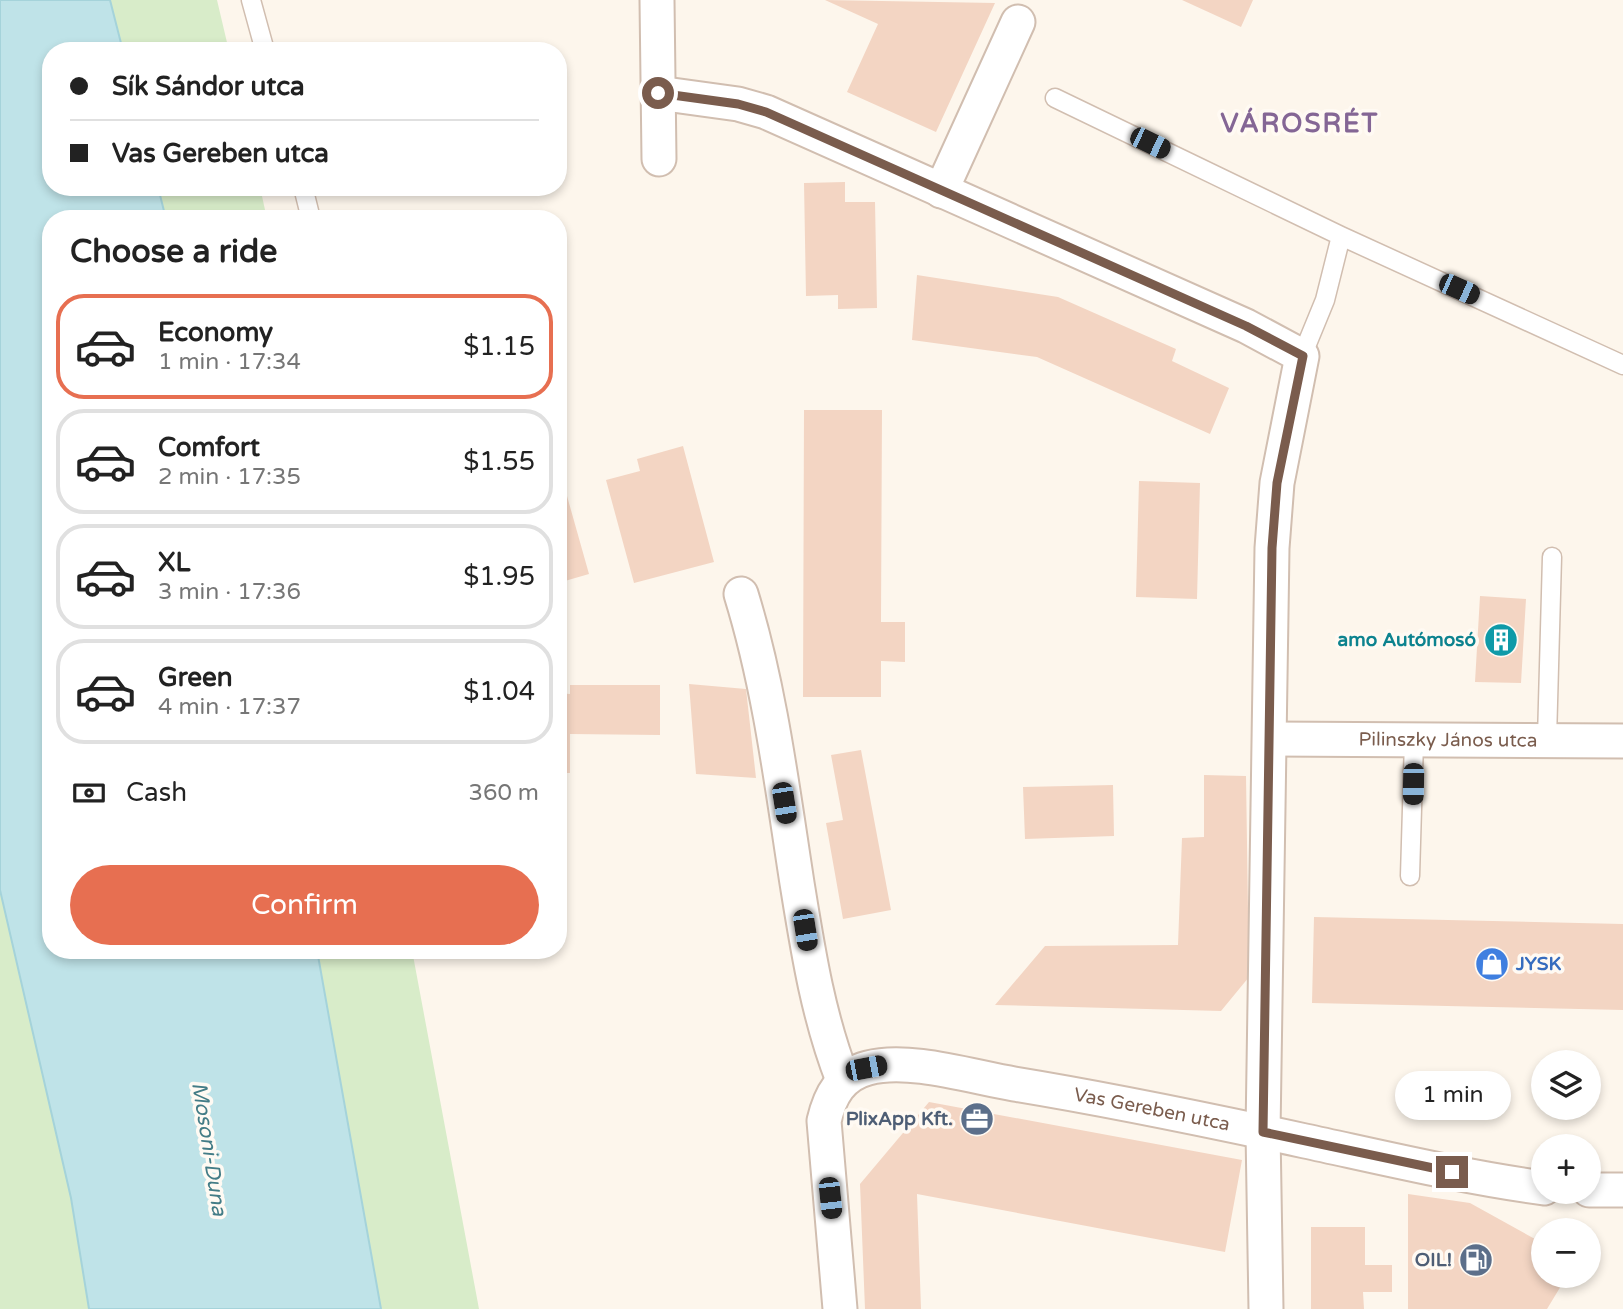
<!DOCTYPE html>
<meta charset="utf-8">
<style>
body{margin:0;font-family:"Varela Round",sans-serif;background:#f2f2f2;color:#222;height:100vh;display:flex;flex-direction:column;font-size:26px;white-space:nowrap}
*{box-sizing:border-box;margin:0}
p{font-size:23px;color:#767676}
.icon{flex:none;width:38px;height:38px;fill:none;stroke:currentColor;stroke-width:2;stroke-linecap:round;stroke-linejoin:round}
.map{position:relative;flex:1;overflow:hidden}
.sheet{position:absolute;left:42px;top:210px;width:525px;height:749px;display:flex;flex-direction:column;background:#fff;border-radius:28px;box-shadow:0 4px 10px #0003}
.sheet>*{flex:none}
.top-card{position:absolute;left:42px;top:42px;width:525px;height:154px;border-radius:28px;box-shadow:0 4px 10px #0003;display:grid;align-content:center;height:154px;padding:0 28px;background:#fff}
.controls{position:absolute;left:1531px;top:1050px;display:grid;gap:14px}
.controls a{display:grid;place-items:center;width:70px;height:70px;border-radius:50%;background:#fff;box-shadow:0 4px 10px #0003;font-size:35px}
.end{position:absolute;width:32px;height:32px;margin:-16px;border:9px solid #7a5c4d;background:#fff;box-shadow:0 0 0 4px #fff}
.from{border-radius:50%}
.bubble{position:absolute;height:49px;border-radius:24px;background:#fff;box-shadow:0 4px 10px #0003;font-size:23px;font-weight:600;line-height:49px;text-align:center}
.car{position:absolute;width:21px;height:42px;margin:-21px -10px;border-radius:9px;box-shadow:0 0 5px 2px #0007;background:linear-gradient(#222 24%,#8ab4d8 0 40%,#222 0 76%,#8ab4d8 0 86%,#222 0)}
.top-card b{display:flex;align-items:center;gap:24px;height:66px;font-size:26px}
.top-card b+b{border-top:2px solid #e0e0e0}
.top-card i{width:18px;height:18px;background:#222}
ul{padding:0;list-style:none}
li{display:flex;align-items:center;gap:21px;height:105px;margin:0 14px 10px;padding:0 14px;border:4px solid #e0e0e0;border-radius:28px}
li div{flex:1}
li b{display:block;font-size:26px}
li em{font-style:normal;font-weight:600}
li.active{border-color:#e76f51}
li>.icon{width:63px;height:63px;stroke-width:1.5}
h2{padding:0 28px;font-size:32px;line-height:84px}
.pay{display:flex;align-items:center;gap:18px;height:77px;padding:0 28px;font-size:26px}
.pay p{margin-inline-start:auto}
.action{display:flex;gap:14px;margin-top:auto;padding:14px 28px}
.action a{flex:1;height:80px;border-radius:42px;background:#e76f51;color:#fff;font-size:28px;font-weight:600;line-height:80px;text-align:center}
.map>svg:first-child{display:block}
.green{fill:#d8ecc9}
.water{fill:#bfe3e8;stroke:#a5d3da;stroke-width:2}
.building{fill:#f3d5c3}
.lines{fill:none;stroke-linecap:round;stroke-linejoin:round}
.service-casing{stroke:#d1beb0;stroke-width:21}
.minor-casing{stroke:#d1beb0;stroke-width:37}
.service{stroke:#fff;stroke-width:18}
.minor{stroke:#fff;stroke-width:33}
.route{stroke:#7a5c4d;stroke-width:9}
.labels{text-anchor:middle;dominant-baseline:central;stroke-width:7;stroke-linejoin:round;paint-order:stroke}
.culture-label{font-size:19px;font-weight:bold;fill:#0d838f;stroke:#fffaf3;text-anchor:end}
.street-label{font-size:19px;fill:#7a5c4d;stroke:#fffaf3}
.shop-label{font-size:19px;font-weight:bold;fill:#366cbe;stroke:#fffaf3;text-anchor:start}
.service-label{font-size:19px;font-weight:bold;fill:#4e5e75;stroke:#fffaf3;text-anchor:end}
.water-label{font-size:21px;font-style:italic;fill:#437c86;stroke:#fffaf3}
.district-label{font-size:26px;font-weight:bold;letter-spacing:2px;fill:#846695;stroke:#fffaf3}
</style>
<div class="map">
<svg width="1623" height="1309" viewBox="0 0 1623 1309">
<rect width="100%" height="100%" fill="#fdf6ec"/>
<path class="green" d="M110,0h107l12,51h-106z
M158,187h102l7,32h-101z
M0,890l71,308 18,111h-89z
M317,950h95l67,359h-98z"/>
<path class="water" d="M0,0h110l13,51h-72v136h107l8,32h-115v731h266l64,359h-292l-18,-111 -71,-308z"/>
<path class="building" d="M825,0l170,3 -59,129 -89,-40 31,-68z
M1182,0h71l-12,27z
M845,182v20h30l2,106 -39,1v-14l-32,1 -2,-113z
M917,275l141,22 118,52 -4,12 57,27 -19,46 -173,-77 -125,-17z
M804,410h78l-1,212h24v40l-24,-1v36h-78z
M683,446l31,116 -80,21 -28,-103 34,-9 -3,-12z
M558,464l31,110 -31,9z
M1139,481l61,2 -3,116 -61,-2z
M1480,596l46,3 -5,84 -46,-1z
M689,684l57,5 10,89 -60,-4z
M570,685h90v50l-90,-1v39h-12v-80l12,1z
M861,750l30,160 -48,9 -17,-96 17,-3 -12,-65z
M1204,775l42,1 3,201 -28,34 -226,-6 50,-59 133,-1 4,-107 22,-1z
M1113,785l1,51 -89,3 -2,-52z
M1314,917l309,7v86l-311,-7z
M929,1102l313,58 -17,92 -308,-58 4,115h-56l-5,-125z
M1408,1194l62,9 74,41v32h23l-20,33h-139z
M1311,1227h54v38h27v27h-29l1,17h-53z"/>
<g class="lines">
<g class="service-casing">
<path id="service" d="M251,0l14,51
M1055,98l286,138 282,129
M303,187l8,32
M1302,356l23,-56 16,-64
M1547,739l5,-182
M1410,876l4,-135"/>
</g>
<g class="minor-casing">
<g id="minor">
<path d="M657,0l2,159"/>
<path d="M658,93l80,11 28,8 480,214 56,30 -25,127 -5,65 -9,584 3,177"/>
<path d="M941,191l77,-169"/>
<path d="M741,594c29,94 41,192 56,289 11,68 21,133 46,197"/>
<path id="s1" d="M1271,739l352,2"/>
<path d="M1589,1190h34"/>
<path id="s2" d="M840,1309l-16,-188c6,-26 17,-46 44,-53 41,-11 104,9 146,16 98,16 194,36 291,57 79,17 158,36 239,47"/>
</g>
</g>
<use href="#service" class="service"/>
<use href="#minor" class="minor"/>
</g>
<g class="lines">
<path class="route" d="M658,93l80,11 28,8 480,214 57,30 -26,127 -5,65 -9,584 189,40"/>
</g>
<defs>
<g id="building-disc" transform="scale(1.75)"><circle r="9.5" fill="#0f9aa8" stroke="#fffaf3"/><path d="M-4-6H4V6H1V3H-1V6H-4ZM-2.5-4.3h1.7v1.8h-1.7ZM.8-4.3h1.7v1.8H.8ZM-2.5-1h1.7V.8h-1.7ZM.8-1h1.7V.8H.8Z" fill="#fff"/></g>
<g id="shop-disc" transform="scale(1.75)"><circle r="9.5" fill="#3f7fe0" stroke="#fffaf3"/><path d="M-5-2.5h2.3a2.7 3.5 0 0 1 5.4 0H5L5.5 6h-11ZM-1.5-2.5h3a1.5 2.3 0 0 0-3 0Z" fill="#fff"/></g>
<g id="office-disc" transform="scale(1.75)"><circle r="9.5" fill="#5c6f8a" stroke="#fffaf3"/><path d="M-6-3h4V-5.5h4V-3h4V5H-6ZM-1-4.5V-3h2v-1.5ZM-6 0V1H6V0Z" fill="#fff"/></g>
<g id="fuel-disc" transform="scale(1.75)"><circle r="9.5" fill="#5c6f8a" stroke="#fffaf3"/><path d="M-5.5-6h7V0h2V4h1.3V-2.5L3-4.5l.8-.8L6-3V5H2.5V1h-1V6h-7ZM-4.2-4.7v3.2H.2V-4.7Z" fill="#fff"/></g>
</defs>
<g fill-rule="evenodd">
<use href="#building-disc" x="1501" y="640"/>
<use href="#shop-disc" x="1492" y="964"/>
<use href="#office-disc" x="977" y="1119"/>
<use href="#fuel-disc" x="1476" y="1260"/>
</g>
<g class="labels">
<g class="culture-label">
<text x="1476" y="640">amo Autómosó</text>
</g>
<g class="street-label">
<text stroke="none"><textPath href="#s1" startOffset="177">Pilinszky János utca</textPath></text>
<text stroke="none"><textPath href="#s2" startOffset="550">Vas Gereben utca</textPath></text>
</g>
<g class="shop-label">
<text x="1516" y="964">JYSK</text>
</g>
<g class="service-label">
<text x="953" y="1119">PlixApp Kft.</text>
<text x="1452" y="1260">OIL!</text>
</g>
<g class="water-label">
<text transform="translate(209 1149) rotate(81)">Mosoni-Duna</text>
</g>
<g class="district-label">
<text x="1300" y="123">VÁROSRÉT</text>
</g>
</g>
</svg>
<div class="controls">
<a><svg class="icon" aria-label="layers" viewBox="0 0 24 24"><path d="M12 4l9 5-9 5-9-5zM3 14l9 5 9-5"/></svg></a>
<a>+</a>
<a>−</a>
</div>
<i class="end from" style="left:658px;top:93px"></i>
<i class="end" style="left:1452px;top:1172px"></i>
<div class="bubble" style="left:1395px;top:1071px;width:116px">1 min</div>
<i class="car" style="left:1150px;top:143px;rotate:116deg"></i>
<i class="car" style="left:1459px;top:289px;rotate:114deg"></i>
<i class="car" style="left:1413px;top:784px;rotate:181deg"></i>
<i class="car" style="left:784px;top:803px;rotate:171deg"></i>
<i class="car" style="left:805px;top:930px;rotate:171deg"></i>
<i class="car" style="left:866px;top:1068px;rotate:79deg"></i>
<i class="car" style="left:830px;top:1198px;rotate:174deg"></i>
<div class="top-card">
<b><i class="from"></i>Sík Sándor utca</b>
<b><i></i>Vas Gereben utca</b>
</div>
<section class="sheet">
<h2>Choose a ride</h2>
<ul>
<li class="active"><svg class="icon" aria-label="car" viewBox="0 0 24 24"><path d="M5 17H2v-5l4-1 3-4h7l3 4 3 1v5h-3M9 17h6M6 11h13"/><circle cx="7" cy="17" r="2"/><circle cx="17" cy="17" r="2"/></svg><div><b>Economy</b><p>1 min · 17:34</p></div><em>$1.15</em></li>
<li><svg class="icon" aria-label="car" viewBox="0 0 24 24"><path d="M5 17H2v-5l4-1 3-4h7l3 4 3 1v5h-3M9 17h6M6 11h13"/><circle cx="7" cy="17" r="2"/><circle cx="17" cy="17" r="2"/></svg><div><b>Comfort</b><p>2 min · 17:35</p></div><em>$1.55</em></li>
<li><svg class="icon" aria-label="car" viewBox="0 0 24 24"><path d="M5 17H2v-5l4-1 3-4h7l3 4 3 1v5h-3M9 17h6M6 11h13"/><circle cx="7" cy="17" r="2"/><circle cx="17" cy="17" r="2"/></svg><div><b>XL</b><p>3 min · 17:36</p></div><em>$1.95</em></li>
<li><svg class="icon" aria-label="car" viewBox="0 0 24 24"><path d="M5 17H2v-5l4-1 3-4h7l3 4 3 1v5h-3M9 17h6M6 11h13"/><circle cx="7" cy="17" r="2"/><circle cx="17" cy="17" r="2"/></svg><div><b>Green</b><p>4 min · 17:37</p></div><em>$1.04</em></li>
</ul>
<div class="pay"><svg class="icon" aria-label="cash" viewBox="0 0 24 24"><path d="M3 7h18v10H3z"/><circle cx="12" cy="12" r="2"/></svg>Cash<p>360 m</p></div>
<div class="action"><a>Confirm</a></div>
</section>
</div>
